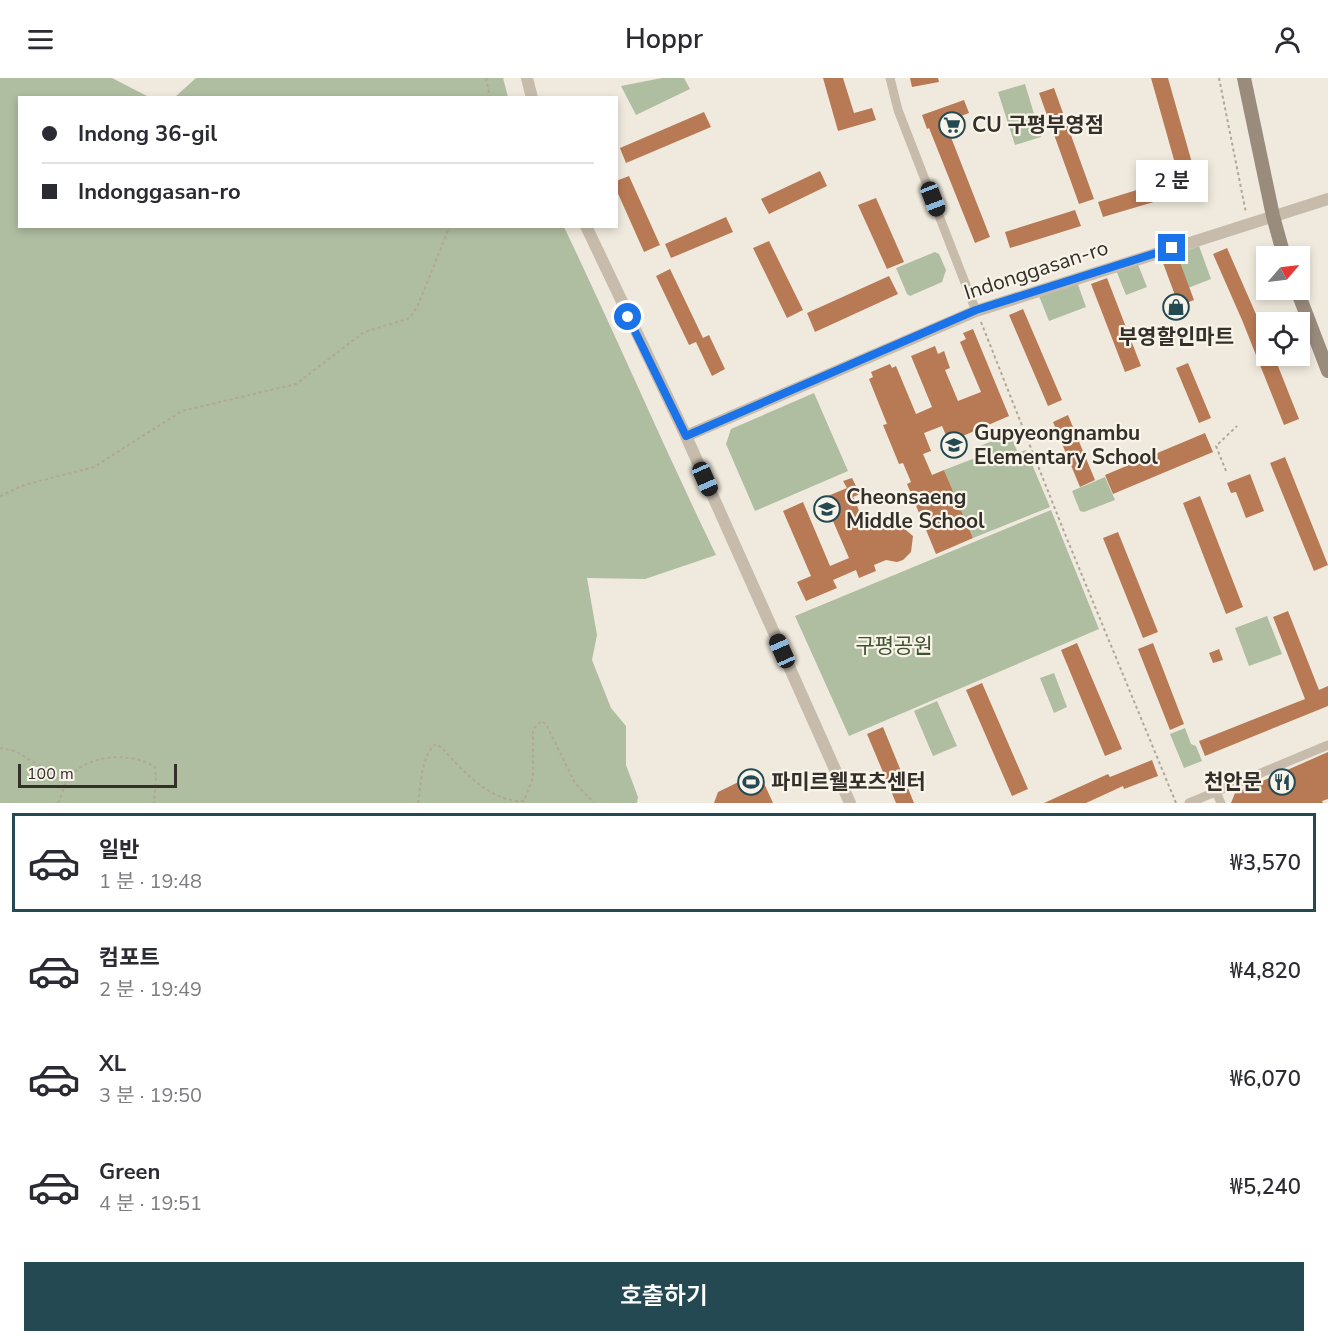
<!DOCTYPE html>
<html lang="ko">
<meta charset="utf-8">
<style>
body{margin:0;font-family:"Nunito Sans","Noto Sans KR",sans-serif;background:#f2f2f3;color:#2b2b33;height:100vh;display:flex;flex-direction:column;font-size:22px;white-space:nowrap}
*{box-sizing:border-box;margin:0}
p{font-size:20px;color:#7c7c81}
.icon{flex:none;width:33px;height:33px;fill:none;stroke:currentColor;stroke-width:2;stroke-linecap:round;stroke-linejoin:round}
.map{position:relative;height:725px;overflow:hidden}
.details{display:flex;flex-direction:column;background:#fff;flex:1}
.details>*{flex:none}
.top-card{position:absolute;left:18px;top:18px;width:600px;height:132px;border-radius:0px;box-shadow:0 3px 9px #0003;display:grid;align-content:center;height:132px;padding:0 24px;background:#fff}
.needle{width:39px;rotate:62deg}
.controls{position:absolute;left:1256px;top:168px;display:grid;gap:12px}
.controls a{display:grid;place-items:center;width:54px;height:54px;border-radius:0px;background:#fff;box-shadow:0 3px 9px #0003;font-size:30px}
.scale{position:absolute;left:18px;bottom:15px;width:159px;box-sizing:border-box;padding-left:6px;border:3px solid #352f2a;border-top:0;font-size:16px;line-height:21px;white-space:nowrap;color:#352f2a;-webkit-text-stroke:4px #f8f4ea;paint-order:stroke}
.end{position:absolute;width:27px;height:27px;margin:-14px;border:8px solid #1a73e8;background:#fff;box-shadow:0 0 0 3px #fff}
.from{border-radius:50%}
.bubble{position:absolute;height:42px;border-radius:0px;background:#fff;box-shadow:0 3px 9px #0003;font-size:20px;font-weight:600;line-height:42px;text-align:center}
.car{position:absolute;width:18px;height:36px;margin:-18px -9px;border-radius:8px;box-shadow:0 0 4px 2px #0007;background:linear-gradient(#222 24%,#8ab4d8 0 40%,#222 0 76%,#8ab4d8 0 86%,#222 0)}
.top-card b{display:flex;align-items:center;gap:21px;height:57px;font-size:22px}
.top-card b+b{border-top:2px solid #e1e1e2}
.top-card i{width:15px;height:15px;background:#2b2b33}
ul{padding:10px 0 0;list-style:none}
li{display:flex;align-items:center;gap:18px;height:99px;margin:0 12px 9px;padding:0 12px;border:3px solid transparent;border-radius:0px}
li div{flex:1}
li b{display:block;font-size:22px}
li em{font-style:normal;font-weight:600}
li.active{border-color:#244952}
li>.icon{width:54px;height:54px;stroke-width:1.5}
.button{display:flex;gap:12px;margin-top:auto;padding:12px 24px}
.button a{flex:1;height:69px;border-radius:0px;background:#244952;color:#fff;font-size:24px;font-weight:600;line-height:69px;text-align:center}
header{display:flex;justify-content:space-between;align-items:center;height:78px;padding:0 24px;background:#fff;font-size:27px;font-weight:600}
.map>svg:first-child{display:block}
.green{fill:#afbda0}
.building{fill:#b87a54}
.lines{fill:none;stroke-linecap:round;stroke-linejoin:round}
.path{stroke:#b2a696;stroke-width:2;stroke-dasharray:3 3;stroke-linecap:butt}
.minor{stroke:#c7bcac;stroke-width:9}
.tertiary{stroke:#c7bcac;stroke-width:12}
.secondary{stroke:#9a8c7d;stroke-width:14}
.route{stroke:#1a73e8;stroke-width:8}
.labels{text-anchor:middle;dominant-baseline:central;stroke-width:4.5;stroke-linejoin:round;paint-order:stroke}
.poi-label{font-size:21px;font-weight:bold;fill:#352f2a;stroke:#f8f4ea;text-anchor:start}
.street-label{font-size:21px;fill:#352f2a;stroke:#f8f4ea}
.park-label{font-size:21px;fill:#405130;stroke:#f8f4ea}
</style>
<header><svg class="icon" aria-label="menu" viewBox="0 0 24 24"><path d="M4 6h16M4 12h16M4 18h16"/></svg>Hoppr<svg class="icon" aria-label="person" viewBox="0 0 24 24"><circle cx="12" cy="8" r="4"/><path d="M4 21q1-7 8-7t8 7"/></svg></header>
<div class="map">
<svg width="1328" height="725" viewBox="0 0 1328 725">
<rect width="100%" height="100%" fill="#f0eade"/>
<path class="green" d="M0,0h112l37,19 -129,1v128l544,1c52,108 99,219 152,328l-71,24 -58,-1 10,57 -5,25 19,48 15,18v39l12,32 -1,6h-637z
M196,0h307l5,19h-333z
M662,0h22l6,11 -54,26 -15,-29z
M1025,6l16,53 -26,8 -17,-53z
M1199,168l12,33 -23,9 -13,-33z
M935,174l4,2 7,16 -4,12 -32,14 -3,-2 -11,-26z
M1137,184l10,25 -21,8 -10,-25z
M1077,204l9,25 -37,14 -10,-25z
M814,315l34,78 -93,40 -29,-67 5,-15z
M1010,356l8,19 8,-3 24,57 -77,31 -29,-68 39,-15 -3,-9z
M1105,399l10,23 -31,12 -4,-1 -8,-20z
M1051,432l48,119 -250,107 -54,-120z
M1267,538l15,38 -33,12 -14,-38z
M1054,595l13,34 -13,6 -14,-35z
M937,623l20,45 -24,10 -19,-45z
M1185,650l6,16 5,2 6,15 -18,7 -14,-34z"/>
<path class="building" d="M823,0h20l11,35 18,-5 4,12 -38,11z
M910,0h28l1,4 -27,5z
M1151,0h17l26,92 -16,4z
M1054,10l40,111 -15,5 -40,-111z
M964,22l5,13 -24,9 45,115 -15,6 -46,-115 -2,1 -5,-14z
M704,34l7,15 -85,36 -6,-15z
M820,93l7,15 -58,28 -8,-15z
M629,98l31,69 -16,7 -28,-63v-8z
M1169,102l5,16 -71,21 -5,-15z
M876,120l28,64 -17,7 -29,-64z
M1075,132l6,16 -71,22 -5,-16z
M726,139l7,15 -62,26 -6,-14z
M769,163l34,69 -16,8 -34,-70z
M1227,170l39,89v19h8l25,63 -15,6 -42,-105 -29,-66z
M1178,179l16,43 -15,6 -16,-43z
M670,191l33,69 6,-3 16,34 -13,7 -16,-34 -7,3 -33,-69z
M889,198l9,18 -83,38 -8,-19z
M1107,200l34,88 -16,6 -34,-88z
M1023,231l39,91 -14,6 -39,-91z
M973,251l36,87 -60,26 -7,-16 -18,7 7,18 -8,3 9,21 12,-5 29,68 -37,16 -29,-70 4,-2 -8,-19 -4,1 -16,-39 4,-1 -18,-45 4,-2 -2,-5 19,-8 2,4 4,-2 20,48 16,-7 -21,-51 24,-10 3,8 6,-3 6,17 -5,2 13,31 23,-9 -21,-50 6,-3 -3,-6z
M1188,285l23,55 -12,5 -23,-55z
M1068,337l27,65 -15,7 -27,-65z
M1205,355l8,19 -100,42 -8,-19z
M1285,379l43,108 -14,6 -44,-108z
M1250,396l14,37 -18,7 -10,-26 -5,1 -4,-10z
M852,400l8,16 -7,3 13,29 7,-3 2,5 8,-3 18,1 12,10 -2,16 -8,8 -6,2 -11,-2 -12,5 2,6 -17,7 -3,-8 -23,10 4,8 -31,13 -9,-19 14,-6 -28,-65 20,-9 27,64 19,-8 -26,-60 24,-10 -4,-7z
M1200,418l43,111 -17,7 -43,-111z
M1118,454l40,100 -15,6 -40,-100z
M1288,533l31,79 9,-4v20l-123,50 -6,-15 106,-42 -32,-82z
M1077,565l45,106 -17,7 -44,-106z
M1153,565l31,81 -14,6 -32,-81z
M1219,571l4,11 -10,3 -4,-10z
M982,605l46,106 -16,7 -46,-106z
M883,649l31,76h-18l-29,-69z
M1328,674v47l-6,2 1,2h-92l4,-10z
M1152,682l6,16 -34,13 -1,-3 -37,17h-42l64,-29 2,3z
M759,694l14,31h-59l4,-11z"/>
<g class="lines">
<path class="path" d="M486,0l4,20
M1219,0l27,135
M981,244l84,212 111,269
M1226,393l-10,-25 21,-20
M0,418l24,-11 70,-18 88,-56 114,-27 68,-52 46,-14 8,-13 32,-79
M0,670l15,3 51,30
M58,725c4,-7 5,-16 9,-22 16,-27 64,-30 88,-14l1,10 -2,26
M418,725c3,-17 3,-48 18,-59l7,5c18,20 48,54 81,52l9,-24v-48l8,-8 5,3 3,6 26,53 19,20"/>
<path class="minor" d="M890,0l8,32 78,201
M1216,714l5,11
M1189,725l139,-58"/>
<path class="tertiary" d="M527,0l5,20
M586,148l100,210 164,367
M686,358l290,-125 352,-112"/>
<path class="secondary" d="M1244,0l29,138 11,40
M1297,212l31,81"/>
</g>
<g class="lines">
<path class="route" d="M628,239l58,119 290,-126 196,-62"/>
</g>
<defs>
<g id="supermarket-ring" transform="scale(1.35)"><circle r="9.5" fill="#f8f4ea" stroke="#244952" stroke-width="1.5"/><path d="M-6-5.5h2.5l.6 2H6L4.5 2H-2.5L-4.4-4H-6ZM-1.5 3.2a1.3 1.3 0 1 0 .1 0ZM3 3.2a1.3 1.3 0 1 0 .1 0Z" fill="#244952"/></g>
<g id="shop-ring" transform="scale(1.35)"><circle r="9.5" fill="#f8f4ea" stroke="#244952" stroke-width="1.5"/><path d="M-5-2.5h2.3a2.7 3.5 0 0 1 5.4 0H5L5.5 6h-11ZM-1.5-2.5h3a1.5 2.3 0 0 0-3 0Z" fill="#244952"/></g>
<g id="school-ring" transform="scale(1.35)"><circle r="9.5" fill="#f8f4ea" stroke="#244952" stroke-width="1.5"/><path d="M0-5L7-2L0 1L-7-2ZM-4 1L0 2.5L4 1V4Q0 6-4 4Z" fill="#244952"/></g>
<g id="stadium-ring" transform="scale(1.35)"><circle r="9.5" fill="#f8f4ea" stroke="#244952" stroke-width="1.5"/><path d="M0-5a6.5 5 0 1 0 0 10a6.5 5 0 1 0 0-10ZM-3.5-1.8h7v3.6h-7Z" fill="#244952"/></g>
<g id="restaurant-ring" transform="scale(1.35)"><circle r="9.5" fill="#f8f4ea" stroke="#244952" stroke-width="1.5"/><path d="M-5-6h1v4h1v-4h1v4h1v-4h1v5L-1.5 .5V6h-2V.5L-5-1ZM5-6V6H3V1.5H1.5Q1.5-4 5-6Z" fill="#244952"/></g>
</defs>
<g fill-rule="evenodd">
<use href="#supermarket-ring" x="952" y="47"/>
<use href="#shop-ring" x="1176" y="229"/>
<use href="#school-ring" x="954" y="367"/>
<use href="#school-ring" x="827" y="431"/>
<use href="#stadium-ring" x="751" y="704"/>
<use href="#restaurant-ring" x="1282" y="704"/>
</g>
<g class="labels">
<g class="poi-label">
<text x="972" y="47">CU 구평부영점</text>
<text x="1176" y="259" text-anchor="middle">부영할인마트</text>
<text x="974" y="355">Gupyeongnambu<tspan x="974" dy="24">Elementary School</tspan></text>
<text x="846" y="419">Cheonsaeng<tspan x="846" dy="24">Middle School</tspan></text>
<text x="771" y="704">파미르웰포츠센터</text>
<text x="1262" y="704" text-anchor="end">천안문</text>
</g>
<g class="street-label">
<text transform="translate(1036 192) rotate(-18)">Indonggasan-ro</text>
</g>
<g class="park-label">
<text x="894" y="568">구평공원</text>
</g>
</g>
</svg>
<div class="controls">
<a><svg class="needle" viewBox="-14 -14 28 28"><path d="M0-13l5 13h-10z" fill="#e53935"/><path d="M0 13l5-13h-10z" fill="#7c7c81"/></svg></a>
<a><svg class="icon" aria-label="locate" viewBox="0 0 24 24"><circle cx="12" cy="12" r="6"/><path d="M12 2v4M12 18v4M2 12h4M18 12h4"/></svg></a>
</div>
<div class="scale">100 m</div>
<i class="end from" style="left:628px;top:239px"></i>
<i class="end" style="left:1172px;top:170px"></i>
<div class="bubble" style="left:1136px;top:82px;width:72px">2 분</div>
<i class="car" style="left:933px;top:121px;rotate:159deg"></i>
<i class="car" style="left:705px;top:401px;rotate:156deg"></i>
<i class="car" style="left:782px;top:573px;rotate:336deg"></i>
<div class="top-card">
<b><i class="from"></i>Indong 36-gil</b>
<b><i></i>Indonggasan-ro</b>
</div>
</div>
<section class="details">
<ul>
<li class="active"><svg class="icon" aria-label="car" viewBox="0 0 24 24"><path d="M5 17H2v-5l4-1 3-4h7l3 4 3 1v5h-3M9 17h6M6 11h13"/><circle cx="7" cy="17" r="2"/><circle cx="17" cy="17" r="2"/></svg><div><b>일반</b><p>1 분 · 19:48</p></div><em>₩3,570</em></li>
<li><svg class="icon" aria-label="car" viewBox="0 0 24 24"><path d="M5 17H2v-5l4-1 3-4h7l3 4 3 1v5h-3M9 17h6M6 11h13"/><circle cx="7" cy="17" r="2"/><circle cx="17" cy="17" r="2"/></svg><div><b>컴포트</b><p>2 분 · 19:49</p></div><em>₩4,820</em></li>
<li><svg class="icon" aria-label="car" viewBox="0 0 24 24"><path d="M5 17H2v-5l4-1 3-4h7l3 4 3 1v5h-3M9 17h6M6 11h13"/><circle cx="7" cy="17" r="2"/><circle cx="17" cy="17" r="2"/></svg><div><b>XL</b><p>3 분 · 19:50</p></div><em>₩6,070</em></li>
<li><svg class="icon" aria-label="car" viewBox="0 0 24 24"><path d="M5 17H2v-5l4-1 3-4h7l3 4 3 1v5h-3M9 17h6M6 11h13"/><circle cx="7" cy="17" r="2"/><circle cx="17" cy="17" r="2"/></svg><div><b>Green</b><p>4 분 · 19:51</p></div><em>₩5,240</em></li>
</ul>
<div class="button"><a>호출하기</a></div>
</section>
